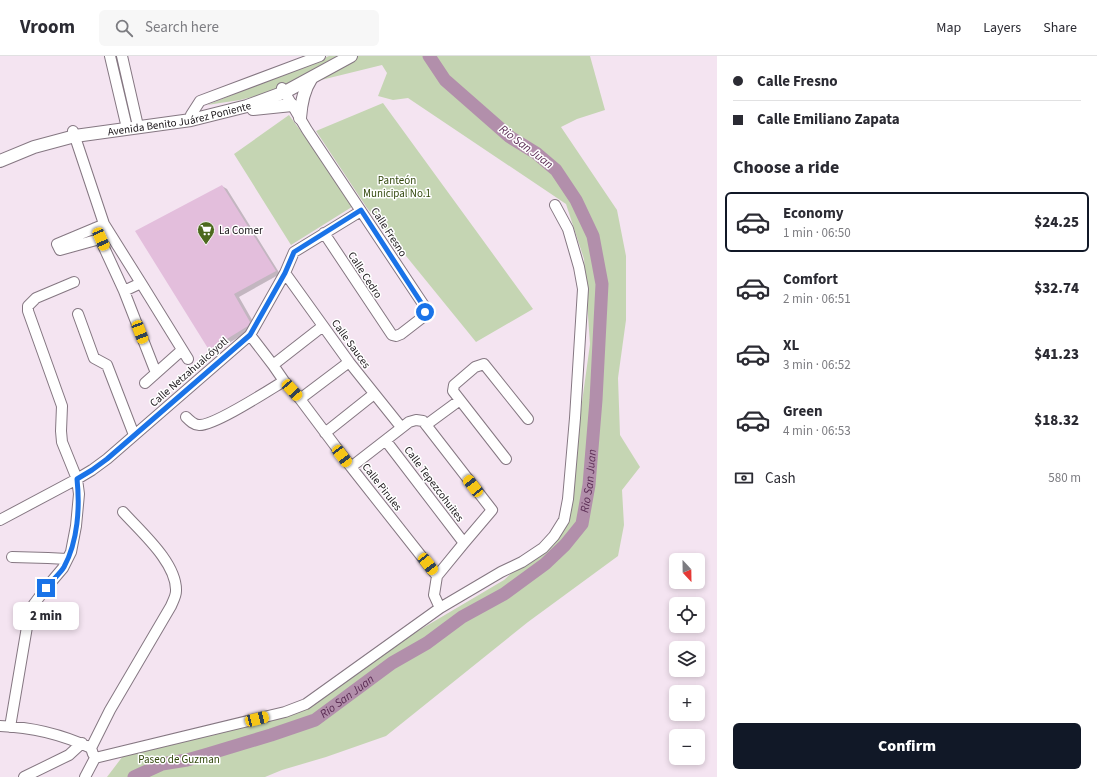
<!DOCTYPE html>
<meta charset="utf-8">
<style>
body{margin:0;font-family:"Source Sans 3",sans-serif;background:#f7f7f7;color:#2b2b33;height:100vh;display:flex;flex-direction:column;font-size:15px;white-space:nowrap}
*{box-sizing:border-box;margin:0}
p{font-size:13px;color:#7c7c81}
.icon{flex:none;width:22px;height:22px;fill:none;stroke:currentColor;stroke-width:2;stroke-linecap:round;stroke-linejoin:round}
.map{position:relative;flex:1;overflow:hidden}
.side{display:flex;flex-direction:column;background:#fff;width:380px}
.side>*{flex:none}
.top-card{display:grid;align-content:center;height:88px;padding:0 16px;background:#fff}
.needle{width:26px;rotate:158deg}
.controls{position:absolute;left:669px;top:497px;display:grid;gap:8px}
.controls a{display:grid;place-items:center;width:36px;height:36px;border-radius:6px;background:#fff;box-shadow:0 2px 6px #0003;font-size:20px}
.end{position:absolute;width:18px;height:18px;margin:-9px;border:5px solid #1a73e8;background:#fff;box-shadow:0 0 0 2px #fff}
.from{border-radius:50%}
.bubble{position:absolute;height:28px;border-radius:6px;background:#fff;box-shadow:0 2px 6px #0003;font-size:13px;font-weight:800;line-height:28px;text-align:center}
.car{position:absolute;width:12px;height:24px;margin:-12px -6px;border-radius:5px;box-shadow:0 0 3px 1px #0007;background:linear-gradient(#f5c518 24%,#345 0 40%,#f5c518 0 76%,#345 0 86%,#f5c518 0)}
.top-card b{display:flex;align-items:center;gap:14px;height:38px;font-size:15px}
.top-card b+b{border-top:1px solid #e1e1e2}
.top-card i{width:10px;height:10px;background:#2b2b33}
ul{padding:0;list-style:none}
li{display:flex;align-items:center;gap:12px;height:60px;margin:0 8px 6px;padding:0 8px;border:2px solid transparent;border-radius:6px}
li div{flex:1}
li b{display:block;font-size:15px}
li em{font-style:normal;font-weight:800}
li.current{border-color:#111827}
li>.icon{width:36px;height:36px;stroke-width:1.5}
h2{padding:0 16px;font-size:18px;line-height:48px}
.pay{display:flex;align-items:center;gap:10px;height:44px;padding:0 16px;font-size:15px}
.pay p{margin-inline-start:auto}
.primary-button{display:flex;gap:8px;margin-top:auto;padding:8px 16px}
.primary-button a{flex:1;height:46px;border-radius:6px;background:#111827;color:#fff;font-size:16px;font-weight:800;line-height:46px;text-align:center}
header{display:flex;align-items:center;gap:24px;box-sizing:border-box;height:56px;padding:0 20px;background:#fff;border-bottom:1px solid #e1e1e2}
header strong{font-size:19px}
nav{display:flex;gap:22px;margin-inline-start:auto;font-size:14px}
.search{width:280px;height:36px;background:#f7f7f7;display:flex;align-items:center;gap:10px;box-sizing:border-box;padding:0 14px;border-radius:6px;color:#7c7c81;font-size:15px}
main{display:flex;flex:1;min-height:0}
.map>svg:first-child{display:block}
.green{fill:#c5d5b3}
.shadow{fill:#0003}
.lines{fill:none;stroke-linecap:round;stroke-linejoin:round}
.river{stroke:#b28fab;stroke-width:13}
.building{fill:#e3bedc}
.minor-casing{stroke:#857782;stroke-width:12}
.major-casing{stroke:#857782;stroke-width:14}
.minor{stroke:#fff;stroke-width:10}
.major{stroke:#fff;stroke-width:12}
.route{stroke:#1a73e8;stroke-width:5}
.labels{text-anchor:middle;dominant-baseline:central;stroke-width:3;stroke-linejoin:round;paint-order:stroke}
.street-label{font-size:11px;fill:#1a1519;stroke:#fff}
.park-label{font-size:11px;fill:#33490e;stroke:#fff}
.poi-label{font-size:11px;fill:#1a1519;stroke:#fff;text-anchor:start}
.water-label{font-size:12px;font-style:italic;fill:#5b2d54;stroke:#fff}
</style>
<header>
<strong>Vroom</strong>
<div class="search"><svg class="icon" aria-label="search" viewBox="0 0 24 24"><circle cx="10" cy="10" r="6"/><path d="M15 15l6 6"/></svg>Search here</div>
<nav><a>Map</a><a>Layers</a><a>Share</a></nav>
</header>
<main>
<div class="map">
<svg width="717" height="721" viewBox="0 0 717 721">
<rect width="100%" height="100%" fill="#f4e4f1"/>
<path class="green" d="M329,0h261l15,54 -28,9 -16,8 56,83 9,46v64l-8,58 2,57 20,32 -18,23 2,35 -6,31 -90,66 -142,114 -60,21 -44,13 -17,7h-158l19,-25 172,-41 113,-76 93,-55 64,-59 8,-75 14,-102 -6,-85 -18,-55 -158,-106 -15,2 -15,-4 9,-23 -5,-8 -142,35 -33,5z
M383,47l150,206 -57,33 -109,-134 -51,-77z
M289,59l66,90 -64,40 -57,-91z"/>
<path class="shadow" d="M222,130l5,3 53,85 -41,23 16,28 -2,3 -38,24 -5,-3z"/>
<g class="lines">
<path class="river" id="s1" d="M134,721l28,-13 25,-4 21,-6 63,-19 44,-15 77,-57 35,-20 35,-26 42,-23 41,-30 20,-19 17,-21 7,-39 7,-85 6,-116 -9,-48 -17,-36 -20,-30 -20,-17 -26,-16 -65,-57 -16,-24"/>
</g>
<path class="building" d="M222,129l54,86 -42,23 16,28 -2,4 -39,24 -74,-119z"/>
<g class="lines">
<g class="minor-casing">
<path id="minor" d="M110,0l17,72
M122,0l16,70
M282,32l25,42 118,177v5l-2,5 -22,17 -5,2 -4,-1 -68,-102
M191,64v-5l9,-14 120,-45
M73,75l31,93 37,59 47,76
M100,170l-43,18 3,6 47,-13
M95,172l29,63 32,82
M285,217l64,89 52,65
M124,235l17,-8
M78,258l16,44 13,7 27,70
M250,279l23,30 11,16 16,18 51,68 86,109
M273,309l50,-39
M145,327l37,-33
M300,343l49,-37
M186,361c4,4 8,8 13,8 15,1 70,-35 85,-44
M426,369l34,-25
M325,377l49,-39
M386,385l78,102
M506,403l-53,-68 1,-6 21,-18 9,-3 44,55
M351,411l58,-45 7,-2 7,1 69,89 -28,33 -27,33
M0,464l77,-41 15,-9 15,-11 143,-124 35,-62 9,-21 67,-41
M12,501l36,1 19,1
M440,552l61,-36 21,-10 21,-14 11,-12 10,-16 4,-21 7,-81 8,-129 -4,-22 -11,-38 -13,-24
M0,670c32,1 61,8 91,22l2,6
M10,671l19,-112 5,-11 12,-16 17,-20 8,-16 5,-26 3,-32 -2,-15 -15,-37 -1,-11 1,-25 -34,-95v-5l8,-8 38,-16
M91,692l19,-38 61,-104c2,-5 5,-10 5,-15 1,-28 -35,-59 -53,-79
M95,702l190,-46 21,-8 134,-96 -6,-13 3,-19
M24,721l45,-22 13,-12
M85,721l10,-19"/>
</g>
<g class="major-casing">
<g id="major">
<path d="M253,53l39,-4"/>
<path d="M300,62c1,-14 3,-27 11,-39"/>
<path id="s2" d="M0,105l34,-14 41,-11 116,-16 56,-14 38,-14 66,-36"/>
</g>
</g>
<use href="#minor" class="minor"/>
<use href="#major" class="major"/>
</g>
<g class="lines">
<path class="route" d="M46,532c5,-7 14,-14 18,-21 14,-26 16,-60 13,-88l15,-9 15,-11 143,-124 35,-62 9,-21 67,-42 63,97 1,5"/>
</g>
<defs>
<g id="supermarket-pin" transform="scale(0.9)"><path d="M0 17L-7.5 6A9.5 9.5 0 1 1 7.5 6Z" fill="#4c691e" stroke="#fff"/><path d="M-6-5.5h2.5l.6 2H6L4.5 2H-2.5L-4.4-4H-6ZM-1.5 3.2a1.3 1.3 0 1 0 .1 0ZM3 3.2a1.3 1.3 0 1 0 .1 0Z" fill="#fff"/></g>
</defs>
<g fill-rule="evenodd">
<use href="#supermarket-pin" x="206" y="174"/>
</g>
<g class="labels">
<g class="street-label">
<text stroke="none"><textPath href="#s2" startOffset="185">Avenida Benito Juárez Poniente</textPath></text>
<text transform="translate(389 176) rotate(57)">Calle Fresno</text>
<text transform="translate(365 219) rotate(57)">Calle Cedro</text>
<text transform="translate(351 288) rotate(54)">Calle Sauces</text>
<text transform="translate(189 316) rotate(-41)">Calle Netzahualcóyotl</text>
<text transform="translate(434 428) rotate(53)">Calle Tepezcohuites</text>
<text transform="translate(382 431) rotate(52)">Calle Pirules</text>
</g>
<g class="park-label">
<text x="397" y="124">Panteón<tspan x="397" dy="13">Municipal No.1</tspan></text>
<text x="179" y="703">Paseo de Guzman</text>
</g>
<g class="poi-label">
<text x="219" y="174">La Comer</text>
</g>
<g class="water-label">
<text transform="translate(526 91) rotate(37)">Rio San Juan</text>
<text stroke="none"><textPath href="#s1" startOffset="567">Rio San Juan</textPath></text>
<text stroke="none"><textPath href="#s1" startOffset="230">Rio San Juan</textPath></text>
</g>
</g>
</svg>
<div class="controls">
<a><svg class="needle" viewBox="-14 -14 28 28"><path d="M0-13l5 13h-10z" fill="#e53935"/><path d="M0 13l5-13h-10z" fill="#7c7c81"/></svg></a>
<a><svg class="icon" aria-label="locate" viewBox="0 0 24 24"><circle cx="12" cy="12" r="6"/><path d="M12 2v4M12 18v4M2 12h4M18 12h4"/></svg></a>
<a><svg class="icon" aria-label="layers" viewBox="0 0 24 24"><path d="M12 4l9 5-9 5-9-5zM3 14l9 5 9-5"/></svg></a>
<a>+</a>
<a>−</a>
</div>
<i class="end from" style="left:425px;top:256px"></i>
<i class="end" style="left:46px;top:532px"></i>
<div class="bubble" style="left:13px;top:546px;width:66px">2 min</div>
<i class="car" style="left:101px;top:183px;rotate:156deg"></i>
<i class="car" style="left:140px;top:276px;rotate:159deg"></i>
<i class="car" style="left:292px;top:334px;rotate:138deg"></i>
<i class="car" style="left:342px;top:400px;rotate:143deg"></i>
<i class="car" style="left:473px;top:430px;rotate:322deg"></i>
<i class="car" style="left:428px;top:508px;rotate:142deg"></i>
<i class="car" style="left:257px;top:663px;rotate:76deg"></i>
</div>
<section class="side">
<div class="top-card">
<b><i class="from"></i>Calle Fresno</b>
<b><i></i>Calle Emiliano Zapata</b>
</div>
<h2>Choose a ride</h2>
<ul>
<li class="current"><svg class="icon" aria-label="car" viewBox="0 0 24 24"><path d="M5 17H2v-5l4-1 3-4h7l3 4 3 1v5h-3M9 17h6M6 11h13"/><circle cx="7" cy="17" r="2"/><circle cx="17" cy="17" r="2"/></svg><div><b>Economy</b><p>1 min · 06:50</p></div><em>$24.25</em></li>
<li><svg class="icon" aria-label="car" viewBox="0 0 24 24"><path d="M5 17H2v-5l4-1 3-4h7l3 4 3 1v5h-3M9 17h6M6 11h13"/><circle cx="7" cy="17" r="2"/><circle cx="17" cy="17" r="2"/></svg><div><b>Comfort</b><p>2 min · 06:51</p></div><em>$32.74</em></li>
<li><svg class="icon" aria-label="car" viewBox="0 0 24 24"><path d="M5 17H2v-5l4-1 3-4h7l3 4 3 1v5h-3M9 17h6M6 11h13"/><circle cx="7" cy="17" r="2"/><circle cx="17" cy="17" r="2"/></svg><div><b>XL</b><p>3 min · 06:52</p></div><em>$41.23</em></li>
<li><svg class="icon" aria-label="car" viewBox="0 0 24 24"><path d="M5 17H2v-5l4-1 3-4h7l3 4 3 1v5h-3M9 17h6M6 11h13"/><circle cx="7" cy="17" r="2"/><circle cx="17" cy="17" r="2"/></svg><div><b>Green</b><p>4 min · 06:53</p></div><em>$18.32</em></li>
</ul>
<div class="pay"><svg class="icon" aria-label="cash" viewBox="0 0 24 24"><path d="M3 7h18v10H3z"/><circle cx="12" cy="12" r="2"/></svg>Cash<p>580 m</p></div>
<div class="primary-button"><a>Confirm</a></div>
</section>
</main>
